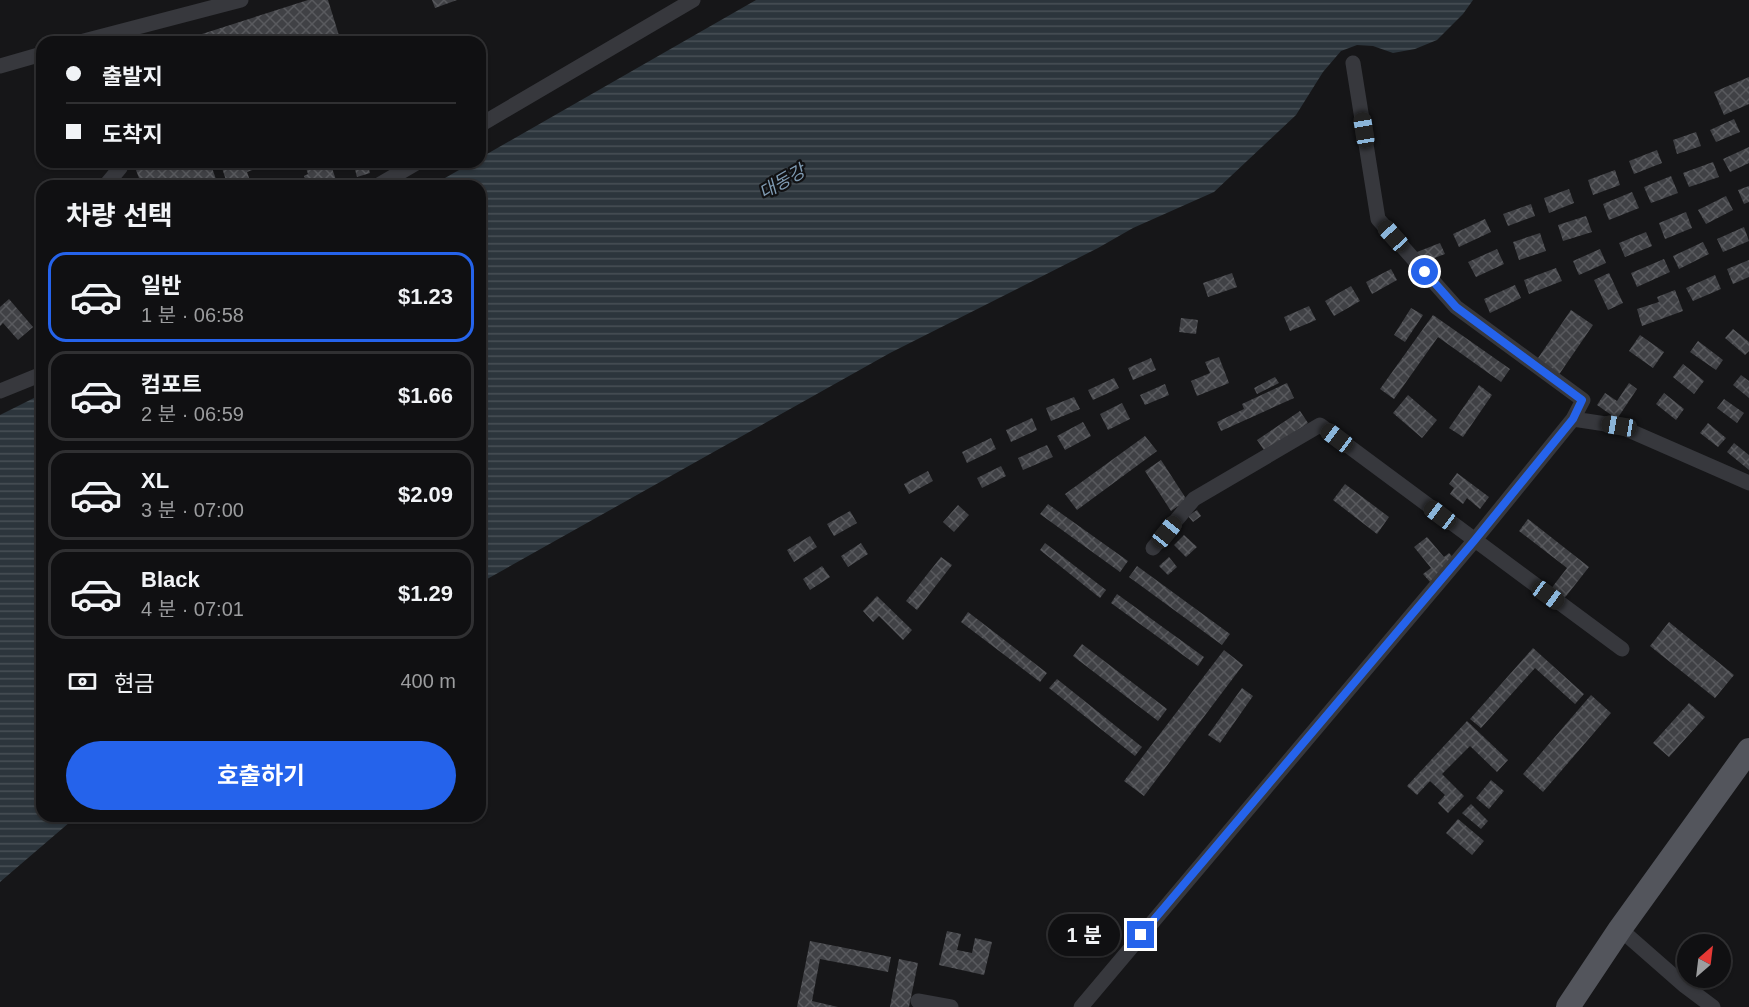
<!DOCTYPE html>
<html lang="ko">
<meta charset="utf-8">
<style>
body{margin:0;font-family:Helvetica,"Noto Sans KR",sans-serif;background:#19191b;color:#f1f3f6;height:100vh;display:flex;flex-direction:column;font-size:22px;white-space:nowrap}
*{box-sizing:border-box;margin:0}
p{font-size:20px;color:#9c9d9f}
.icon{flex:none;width:33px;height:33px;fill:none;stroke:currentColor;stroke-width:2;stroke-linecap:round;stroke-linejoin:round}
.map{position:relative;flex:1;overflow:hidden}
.side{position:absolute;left:36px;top:180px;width:450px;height:642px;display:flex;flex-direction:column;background:#101012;border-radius:18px;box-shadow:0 2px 4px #0004,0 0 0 2px #303032}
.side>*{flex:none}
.top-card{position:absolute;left:36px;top:36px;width:450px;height:132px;border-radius:18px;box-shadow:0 2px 4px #0004,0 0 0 2px #303032;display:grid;align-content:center;height:132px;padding:0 30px;background:#101012}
.needle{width:39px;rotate:28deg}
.controls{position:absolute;left:1677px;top:934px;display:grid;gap:12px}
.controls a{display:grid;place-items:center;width:54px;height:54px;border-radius:50%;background:#101012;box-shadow:0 2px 4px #0004,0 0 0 2px #303032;font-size:30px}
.end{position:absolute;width:27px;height:27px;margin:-14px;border:8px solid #2563eb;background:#fff;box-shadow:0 0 0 3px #fff}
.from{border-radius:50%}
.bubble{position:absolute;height:42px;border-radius:21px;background:#101012;box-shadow:0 2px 4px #0004,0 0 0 2px #303032;font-size:20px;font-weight:700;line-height:42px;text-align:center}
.car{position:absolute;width:18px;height:36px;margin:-18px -9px;border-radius:8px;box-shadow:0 0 4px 2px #0007;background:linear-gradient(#222 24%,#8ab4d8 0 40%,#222 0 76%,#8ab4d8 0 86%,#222 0)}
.top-card b{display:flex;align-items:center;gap:21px;height:57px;font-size:22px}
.top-card b+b{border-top:2px solid #303032}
.top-card i{width:15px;height:15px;background:#f1f3f6}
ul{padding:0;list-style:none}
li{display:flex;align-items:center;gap:18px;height:90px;margin:0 12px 9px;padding:0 18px;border:3px solid #303032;border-radius:18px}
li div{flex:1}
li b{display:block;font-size:22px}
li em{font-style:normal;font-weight:700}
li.on{border-color:#2563eb}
li>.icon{width:54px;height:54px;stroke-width:1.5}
h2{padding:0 30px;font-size:27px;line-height:72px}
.pay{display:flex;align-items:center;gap:15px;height:66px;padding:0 30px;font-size:22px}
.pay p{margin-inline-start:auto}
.action{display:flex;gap:12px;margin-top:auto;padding:12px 30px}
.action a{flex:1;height:69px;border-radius:36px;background:#2563eb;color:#fff;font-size:24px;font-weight:700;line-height:69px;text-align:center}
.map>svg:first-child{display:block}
.water{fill:url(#water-rules)}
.building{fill:url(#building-cross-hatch)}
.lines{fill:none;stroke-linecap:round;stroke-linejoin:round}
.minor{stroke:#37383d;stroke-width:15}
.primary{stroke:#53555c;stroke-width:24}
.route{stroke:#2563eb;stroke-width:8}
.labels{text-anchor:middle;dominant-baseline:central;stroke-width:4.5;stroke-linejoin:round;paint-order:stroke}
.water-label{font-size:18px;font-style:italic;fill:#7f9bb3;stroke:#111113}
</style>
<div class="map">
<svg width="1749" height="1007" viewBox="0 0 1749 1007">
<defs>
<pattern id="water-rules" width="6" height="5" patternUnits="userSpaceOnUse" patternTransform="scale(1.5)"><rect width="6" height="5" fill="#2c353c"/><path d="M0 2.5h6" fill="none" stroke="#485056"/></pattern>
<pattern id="building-cross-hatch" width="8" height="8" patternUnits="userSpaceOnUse" patternTransform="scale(1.5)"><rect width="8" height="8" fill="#404145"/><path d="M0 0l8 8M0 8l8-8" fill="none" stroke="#595a5e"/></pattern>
</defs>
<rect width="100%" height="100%" fill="#161618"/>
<path class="water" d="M756,0h717l-10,14 -26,26 -22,9 -22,4 -20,-7 -16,-1 -16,6 -18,21 -27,43 -82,77 -81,36 -35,20 -208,105 -410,230v-397h-49l42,-24h7v-4z
M42,394v422h35l-77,66v-467z"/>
<path class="building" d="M308,0h20l13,42h-19l-1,-5 -17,5h-127z
M432,0h25l-22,8z
M1749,77v27l-25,11 -10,-23z
M1734,119l6,13 -24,10 -6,-12z
M1696,132l5,14 -24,8 -4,-14z
M1749,147v16l-19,9 -7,-13z
M1657,150l5,13 -28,11 -5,-13z
M133,162h77l8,23 7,-2 2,3h-85z
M220,162h55l-28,10 5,14h-24z
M304,162h26l8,24h-31l-3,-10 4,-2z
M353,162h14l3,11 -13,4z
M1713,162l6,15 -30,10 -6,-14z
M1615,170l5,15 -27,10 -5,-15z
M1671,176l7,17 -27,10 -7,-16z
M1749,186v16l-5,2 -6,-14z
M1569,189l5,14 -25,10 -5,-15z
M1632,192l7,16 -30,12 -6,-16z
M1726,196l7,14 -27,14 -8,-14z
M1531,204l4,12 -27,10 -5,-12z
M1686,212l6,16 -27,11 -6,-16z
M1586,216l6,16 -29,9 -5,-16z
M1485,219l6,13 -32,15 -6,-13z
M1744,227l5,14 -26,11 -6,-13z
M1646,232l6,14 -27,11 -6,-14z
M1540,233l6,18 -27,9 -6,-18z
M1703,242l6,12 -30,15 -6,-13z
M1440,243l5,11 -24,9 -4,-11z
M1497,249l7,15 -28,13 -8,-15z
M1600,249l6,14 -27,12 -6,-14z
M1664,259l6,13 -33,15 -6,-14z
M1749,260v17l-16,7 -6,-15z
M1556,268l6,13 -33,13 -5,-14z
M1391,269l6,11 -25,14 -6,-12z
M1232,273l5,14 -29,10 -5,-14z
M1609,273l14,30 -15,7 -14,-30z
M1715,275l6,14 -28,12 -7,-13z
M1515,285l6,13 -31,15 -6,-14z
M1351,286l9,15 -26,15 -9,-15z
M1675,290l8,21 -41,15 -5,-17 22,-7 -2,-5z
M9,299l24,28 -15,13 -15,-17 -3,3v-19z
M1309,306l7,14 -26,11 -6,-14z
M1411,308l12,7 -18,27 -11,-7z
M1571,310l22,15 -35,51 -22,-15z
M1433,315l77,54 -9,13 -63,-45 -44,62 -14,-10z
M1181,318l17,2 -2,14 -17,-2z
M1733,329l16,13v9l-4,4 -20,-17z
M1640,335l24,17 -11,16 -24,-17z
M1698,341l25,19 -7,10 -26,-18z
M1219,357l10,26 -32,13 -6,-15 19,-8 -5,-11z
M1151,358l5,12 -23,10 -5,-12z
M1683,364l21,17 -10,13 -21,-17z
M1741,375l8,6v17l-16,-13z
M1275,377l4,6 -22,11 -3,-6z
M1114,378l5,10 -26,12 -5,-10z
M1287,383l7,15 -73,33 -4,-9 27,-13 -2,-5z
M1629,383l8,6 -20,30 -20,-14 8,-12 12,8z
M1165,384l4,11 -24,10 -5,-10z
M1479,385l13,10 -29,42 -14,-9z
M1664,393l20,16 -8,11 -20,-16z
M1408,395l29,25 -15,18 -29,-25z
M1074,397l6,12 -29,12 -5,-13z
M1724,399l20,14 -7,10 -20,-15z
M1122,403l8,16 -22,11 -8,-16z
M1300,411l8,12 -42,30 -9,-13z
M1032,418l5,12 -26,12 -5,-12z
M1083,422l8,14 -26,14 -8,-14z
M1708,423l18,15 -8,9 -18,-14z
M1145,436l12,15 -80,59 -12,-16z
M991,438l5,11 -29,14 -5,-11z
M1734,443l15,12v15l-22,-18z
M1047,445l6,12 -30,13 -5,-12z
M1161,460l26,40 -16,11 -26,-40z
M1001,466l5,10 -24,12 -5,-10z
M928,471l5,10 -24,13 -5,-10z
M1457,473l32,24 -9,12 -13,-11 -4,6 -13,-10 4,-6 -5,-4z
M1345,484l44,33 -12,17 -44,-34z
M1048,504l80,57 -8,11 -80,-58z
M958,505l11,10 -15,17 -11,-10z
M1197,510l4,6 -8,6 -5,-6z
M850,511l7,12 -23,13 -7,-12z
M1528,519l61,48 -26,33 -13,-10 17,-22 -48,-37z
M1184,535l13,12 -11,10 -12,-12z
M810,536l7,11 -23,15 -7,-12z
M1427,537l17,20 5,-4 8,9 -26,21 -8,-9 8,-6 -17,-21z
M861,543l7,11 -20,13 -7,-11z
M1045,543l61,47 -6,8 -60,-48z
M941,557l11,8 -35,45 -11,-9z
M1169,557l8,10 -9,8 -9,-9z
M822,566l8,11 -20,13 -7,-11z
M1137,566l93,68 -8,11 -93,-68z
M1117,594l87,63 -6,9 -87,-63z
M877,596l35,34 -9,10 -24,-24 -6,6 -10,-11z
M968,612l79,61 -7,9 -79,-60z
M1669,622l65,53 -19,23 -65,-52z
M1082,644l85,65 -9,12 -85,-65z
M1533,648l51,46 -9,10 -40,-36 -54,60 -11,-9z
M1224,650l19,15 -99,131 -20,-15z
M1057,679l85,68 -7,9 -86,-68z
M1242,688l11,8 -33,47 -12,-8z
M1591,695l20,18 -68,79 -20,-18z
M1689,703l16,14 -36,40 -16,-14z
M1467,721l41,39 -11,12 -27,-26 -28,28 22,22 -16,17 -10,-10 7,-8 -15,-14 -13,14 -10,-9z
M1491,780l13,11 -15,18 -13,-11z
M1471,804l17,17 -7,8 -19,-16z
M1458,819l26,22 -12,14 -26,-22z
M947,931l14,3 -4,16 15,3 3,-15 17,4 -8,33 -45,-10z
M810,941l81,16 -3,15 -68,-13 -8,42 26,6h-41z
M899,959l19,4 -9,44h-19z"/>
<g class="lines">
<path class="minor" d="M80,42l161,-42
M0,66l42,-12
M480,125l213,-125
M105,186l15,-18v-6
M377,186l41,-24
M0,391l42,-17
M1573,419l46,7 130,57
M1153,548l41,-49 126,-74 302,224
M1620,929l65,57 28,21
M918,1001l33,6
M1081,1007l393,-466 99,-122 10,-19 -127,-93 -78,-88 -25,-156"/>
<path class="primary" d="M1568,1007l52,-78 129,-179"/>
</g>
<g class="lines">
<path class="route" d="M1141,935l333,-394 99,-122 9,-19 -126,-93 -31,-35"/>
</g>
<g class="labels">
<g class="water-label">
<text transform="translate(782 182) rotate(-30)">대동강</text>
</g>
</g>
</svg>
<div class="controls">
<a><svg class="needle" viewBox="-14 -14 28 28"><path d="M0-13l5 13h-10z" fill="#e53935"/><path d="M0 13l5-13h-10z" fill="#9c9d9f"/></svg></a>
</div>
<i class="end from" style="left:1425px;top:272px"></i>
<i class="end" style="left:1141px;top:935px"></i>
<div class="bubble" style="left:1048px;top:914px;width:72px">1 분</div>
<i class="car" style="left:1364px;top:130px;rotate:351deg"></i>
<i class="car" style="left:1393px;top:236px;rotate:318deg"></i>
<i class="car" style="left:1619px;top:426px;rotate:279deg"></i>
<i class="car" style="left:1337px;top:438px;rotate:307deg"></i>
<i class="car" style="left:1440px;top:515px;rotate:307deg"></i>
<i class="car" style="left:1167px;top:532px;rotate:39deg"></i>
<i class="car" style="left:1548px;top:595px;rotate:126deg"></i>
<div class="top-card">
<b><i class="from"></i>출발지</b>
<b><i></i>도착지</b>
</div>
<section class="side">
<h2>차량 선택</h2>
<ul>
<li class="on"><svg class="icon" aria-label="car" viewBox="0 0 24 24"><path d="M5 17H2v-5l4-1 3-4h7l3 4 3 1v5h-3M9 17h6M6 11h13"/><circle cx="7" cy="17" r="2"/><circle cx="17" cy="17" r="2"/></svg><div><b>일반</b><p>1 분 · 06:58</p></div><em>$1.23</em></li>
<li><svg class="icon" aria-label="car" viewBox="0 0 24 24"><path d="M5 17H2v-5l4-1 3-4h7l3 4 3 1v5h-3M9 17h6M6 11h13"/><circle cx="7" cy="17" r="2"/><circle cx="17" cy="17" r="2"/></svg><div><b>컴포트</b><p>2 분 · 06:59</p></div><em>$1.66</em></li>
<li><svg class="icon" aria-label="car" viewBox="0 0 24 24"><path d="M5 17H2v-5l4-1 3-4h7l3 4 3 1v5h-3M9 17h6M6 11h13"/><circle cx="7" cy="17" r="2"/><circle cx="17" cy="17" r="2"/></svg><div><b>XL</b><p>3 분 · 07:00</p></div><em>$2.09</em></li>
<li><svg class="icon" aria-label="car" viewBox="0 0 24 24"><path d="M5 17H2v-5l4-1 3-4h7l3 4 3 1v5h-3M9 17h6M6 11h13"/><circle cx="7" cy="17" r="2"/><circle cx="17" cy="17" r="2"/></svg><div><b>Black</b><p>4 분 · 07:01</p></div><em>$1.29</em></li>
</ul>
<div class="pay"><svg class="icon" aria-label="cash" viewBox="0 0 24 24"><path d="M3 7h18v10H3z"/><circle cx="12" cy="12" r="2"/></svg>현금<p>400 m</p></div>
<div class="action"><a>호출하기</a></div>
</section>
</div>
